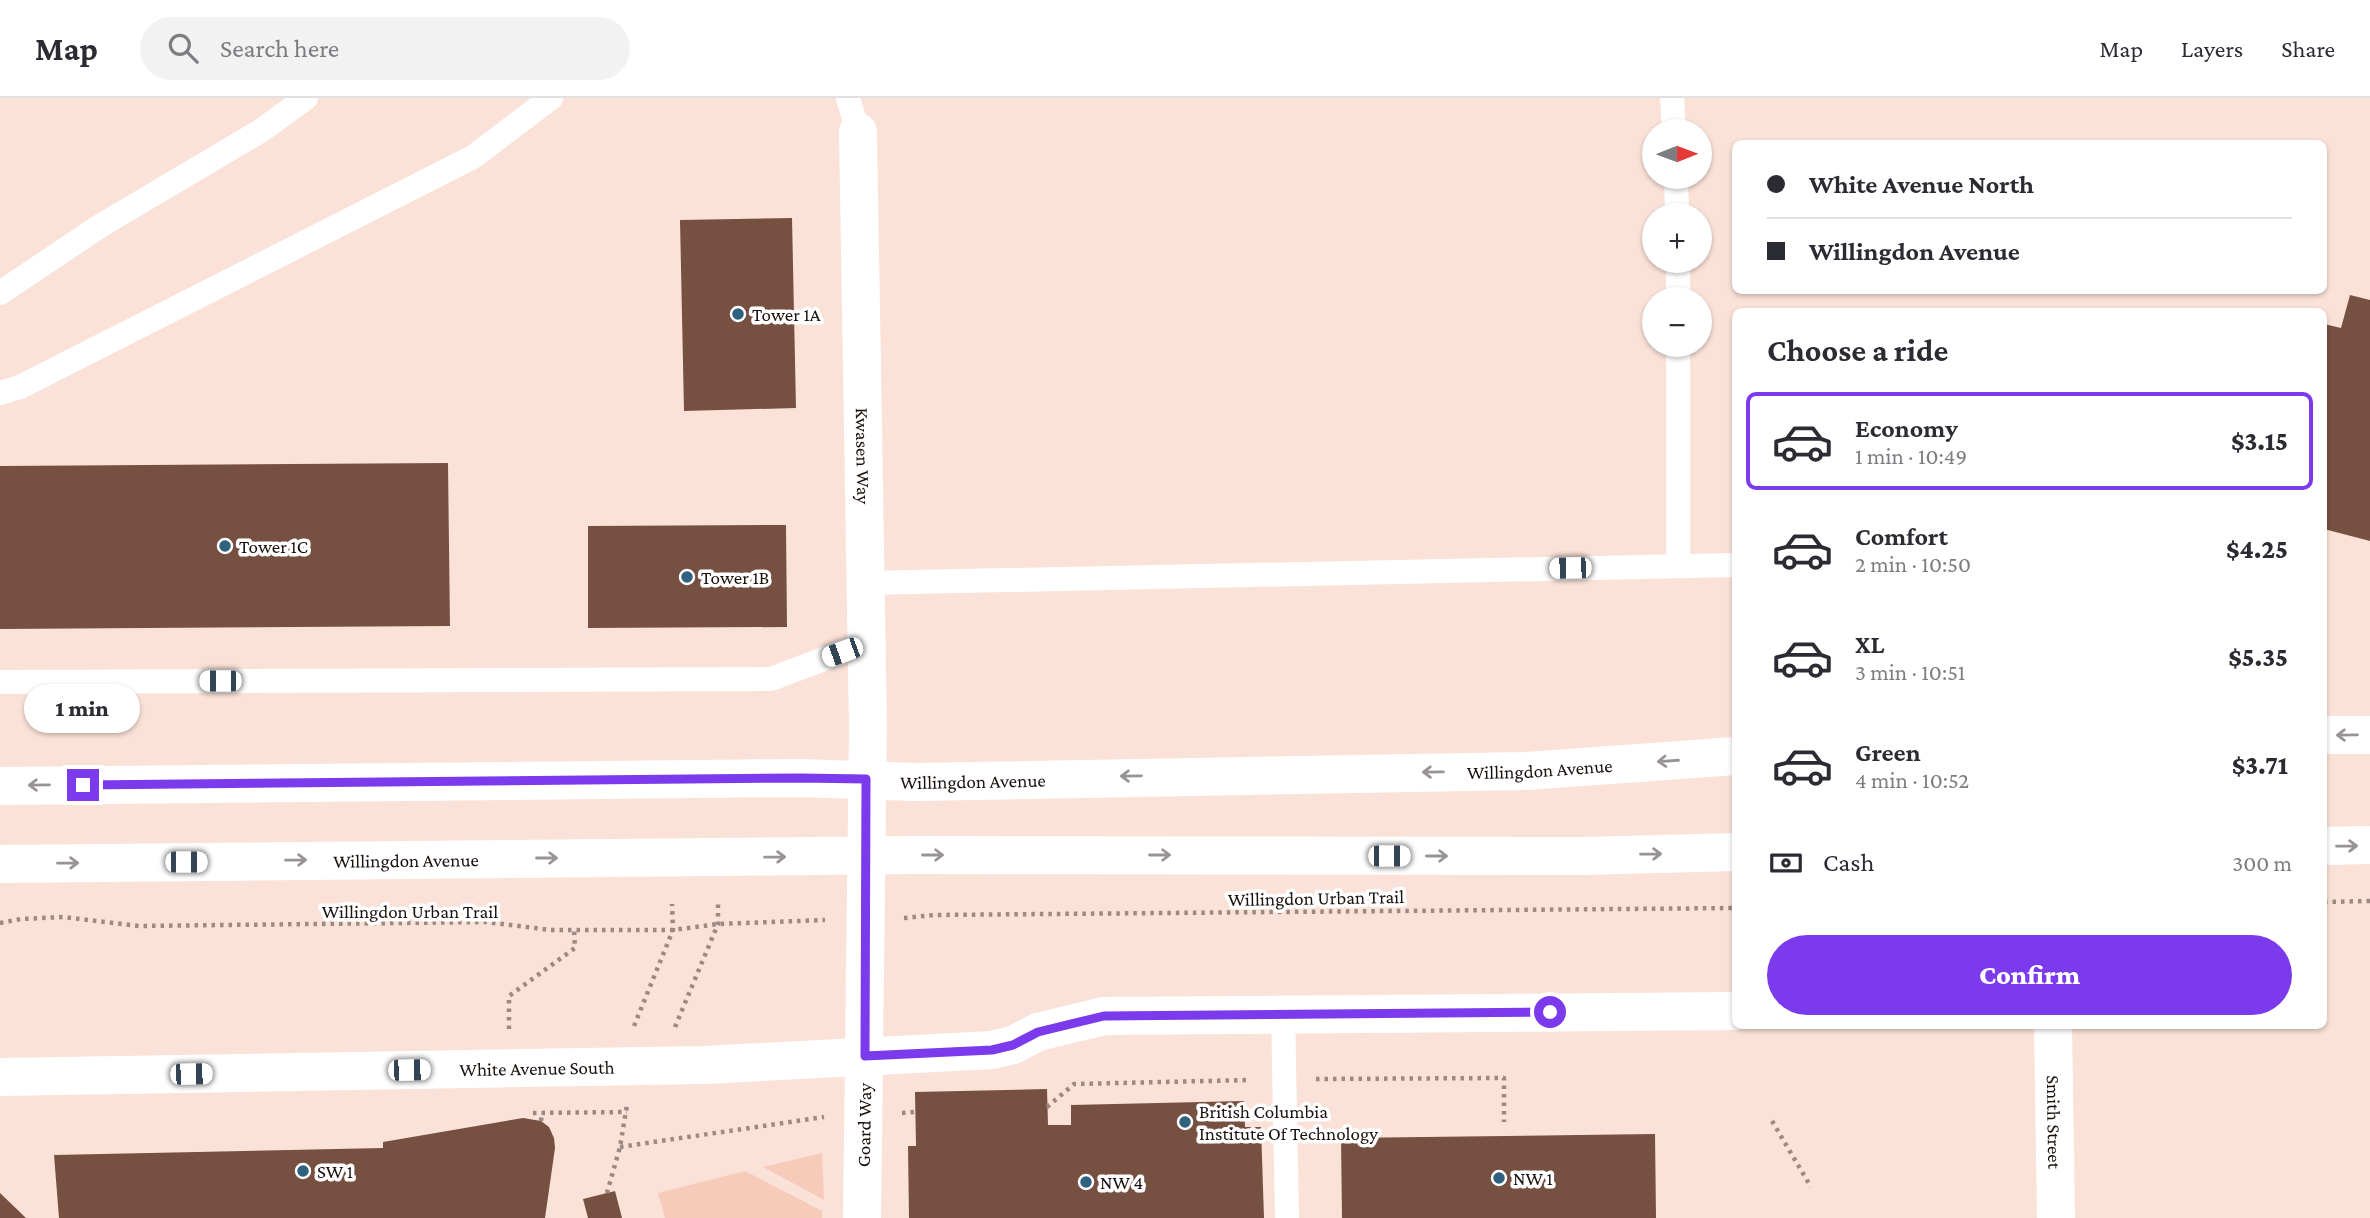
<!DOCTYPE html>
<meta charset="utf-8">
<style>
body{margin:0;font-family:"Crimson Pro",serif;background:#f2f2f3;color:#2b2b33;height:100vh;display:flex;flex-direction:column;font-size:26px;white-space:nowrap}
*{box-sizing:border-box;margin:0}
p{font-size:23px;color:#7c7c81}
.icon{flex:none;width:38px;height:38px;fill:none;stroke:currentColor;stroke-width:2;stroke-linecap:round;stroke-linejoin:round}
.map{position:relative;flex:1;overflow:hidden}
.sheet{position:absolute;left:1732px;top:210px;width:595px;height:721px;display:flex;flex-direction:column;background:#fff;border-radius:10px;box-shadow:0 2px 5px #0004}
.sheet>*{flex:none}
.guide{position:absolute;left:1732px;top:42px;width:595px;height:154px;border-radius:10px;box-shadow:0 2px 5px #0004;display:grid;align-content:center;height:154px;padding:0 35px;background:#fff}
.needle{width:46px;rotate:89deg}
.buttons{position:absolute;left:1642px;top:21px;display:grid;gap:14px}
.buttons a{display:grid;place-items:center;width:70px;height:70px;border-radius:50%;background:#fff;box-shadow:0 2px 5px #0004;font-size:35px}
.end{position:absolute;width:32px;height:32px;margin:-16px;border:9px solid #7c3aed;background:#fff;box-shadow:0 0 0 4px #fff}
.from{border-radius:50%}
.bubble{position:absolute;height:49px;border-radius:24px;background:#fff;box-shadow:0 2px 5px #0004;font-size:23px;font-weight:800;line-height:49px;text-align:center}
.car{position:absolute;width:21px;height:42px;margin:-21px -10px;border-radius:9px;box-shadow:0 0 5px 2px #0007;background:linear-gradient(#fff 24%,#345 0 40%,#fff 0 76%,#345 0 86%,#fff 0)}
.guide b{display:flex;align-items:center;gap:24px;height:66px;font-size:26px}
.guide b+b{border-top:2px solid #e1e1e2}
.guide i{width:18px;height:18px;background:#2b2b33}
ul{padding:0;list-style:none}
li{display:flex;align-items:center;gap:21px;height:98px;margin:0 14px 10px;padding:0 21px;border:4px solid transparent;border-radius:10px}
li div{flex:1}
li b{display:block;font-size:26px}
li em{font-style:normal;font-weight:800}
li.on{border-color:#7c3aed}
li>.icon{width:63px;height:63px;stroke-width:1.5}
h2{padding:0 35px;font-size:32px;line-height:84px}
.pay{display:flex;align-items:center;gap:18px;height:77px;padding:0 35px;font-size:26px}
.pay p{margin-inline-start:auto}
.primary-button{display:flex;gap:14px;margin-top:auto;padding:14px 35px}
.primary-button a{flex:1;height:80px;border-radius:42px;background:#7c3aed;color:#fff;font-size:28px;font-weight:800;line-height:80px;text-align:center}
header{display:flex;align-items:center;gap:42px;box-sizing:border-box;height:98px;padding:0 35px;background:#fff;border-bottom:2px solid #e1e1e2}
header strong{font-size:33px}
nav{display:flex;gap:38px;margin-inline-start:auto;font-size:24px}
.search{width:490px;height:63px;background:#f2f2f3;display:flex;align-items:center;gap:18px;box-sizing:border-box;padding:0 24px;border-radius:38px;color:#7c7c81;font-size:26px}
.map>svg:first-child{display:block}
.grass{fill:#f7cbba}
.building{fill:#765041}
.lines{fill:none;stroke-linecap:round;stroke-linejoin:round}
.path{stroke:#9b8982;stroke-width:4.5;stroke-dasharray:3.5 5;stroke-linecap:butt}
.lane{stroke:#fff;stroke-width:24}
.street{stroke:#fff;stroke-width:38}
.secondary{stroke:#fff;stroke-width:38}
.oneway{stroke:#989493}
.route{stroke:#7c3aed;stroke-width:9}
.poi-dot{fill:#30617f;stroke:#fff;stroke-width:2.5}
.labels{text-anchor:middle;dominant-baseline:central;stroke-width:7;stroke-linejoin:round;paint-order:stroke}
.poi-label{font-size:19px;fill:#19110e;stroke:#fff;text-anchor:start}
.street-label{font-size:19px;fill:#19110e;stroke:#fff}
</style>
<header>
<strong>Map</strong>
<div class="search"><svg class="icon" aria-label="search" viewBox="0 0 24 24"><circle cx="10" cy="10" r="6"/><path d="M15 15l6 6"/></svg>Search here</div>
<nav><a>Map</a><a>Layers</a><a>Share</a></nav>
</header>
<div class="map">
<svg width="2370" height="1120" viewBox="0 0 2370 1120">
<rect width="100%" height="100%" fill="#fbe2d8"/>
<path class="grass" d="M822,1055l2,47 -61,-33z
M745,1073l77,40v7h-157l-7,-25z"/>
<path class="building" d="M792,120l4,190 -112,3 -4,-191z
M2350,197l20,5v241l-46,-12v-205l17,4z
M448,365l2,163 -450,3v-163z
M786,427l1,102 -199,1v-102z
M1047,991l1,36h23v-20l173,-4 1,26h16l3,91h-355l-1,-72h8l-1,-54z
M523,1020l18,3 8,6 5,11 1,10 -10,70h-486l-5,-63 329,-7v-6z
M1655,1036l1,84h-314l-1,-80z
M615,1093l7,27h-34l-5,-19z
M0,1095l26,25h-26z"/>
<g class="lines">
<path class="path" d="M2324,804l46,-1
M904,820l30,-3 802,-7
M0,825l21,-4 42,-2 76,9 347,-4 65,8h122l45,-6 107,-4
M634,928l39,-96 -1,-26
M675,929l43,-103v-20
M509,931v-33l66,-48 -1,-18
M1316,981l188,-1v44
M1047,1009l27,-23 177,-4
M533,1015l94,-1
M902,1015l13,-1
M541,1023l1,-8
M1772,1023l39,66
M620,1049l204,-30
M607,1095l13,-46 7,-42"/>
<path class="lane" d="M848,0l10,34
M1672,0l2,33
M1676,79l1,38
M1678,163v38
M0,195l100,-67 162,-96 44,-32
M0,295l20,-6 453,-230 78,-59
M1678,468v-221
M865,485l871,-18
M0,584l771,-3 95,-36
M1283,915l4,205"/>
<g class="street">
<path id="s1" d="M858,34l10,595 -6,491"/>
<path id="s2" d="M2053,928l3,192"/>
<path id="s3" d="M0,979l704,-12 288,-15 21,-5 25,-13 66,-16 632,-5"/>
</g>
<g class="secondary">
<path d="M2324,637h46"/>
<path id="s4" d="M0,688l800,-8 115,4 611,-11 210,-15"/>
<path d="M2324,748l46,-1"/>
<path id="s5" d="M0,766l916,-9 667,1 153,-4"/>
</g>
</g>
<defs><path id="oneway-shaft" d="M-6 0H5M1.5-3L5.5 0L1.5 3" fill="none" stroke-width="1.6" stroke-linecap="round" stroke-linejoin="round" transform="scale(1.75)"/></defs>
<g class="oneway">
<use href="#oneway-shaft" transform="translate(2347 637) rotate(179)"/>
<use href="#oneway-shaft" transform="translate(1668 663) rotate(176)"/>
<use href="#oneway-shaft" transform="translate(1433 674) rotate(179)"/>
<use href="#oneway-shaft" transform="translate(1131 678) rotate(179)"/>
<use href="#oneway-shaft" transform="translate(39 687) rotate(179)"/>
<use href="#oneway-shaft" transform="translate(2347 748) rotate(-1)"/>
<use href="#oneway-shaft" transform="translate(1651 756) rotate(-1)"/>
<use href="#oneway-shaft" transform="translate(933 757)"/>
<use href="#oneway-shaft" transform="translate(1160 757)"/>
<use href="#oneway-shaft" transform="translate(1437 758)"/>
<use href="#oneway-shaft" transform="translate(775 759) rotate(-1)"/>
<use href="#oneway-shaft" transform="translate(547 760)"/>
<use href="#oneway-shaft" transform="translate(296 762) rotate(-1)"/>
<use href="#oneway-shaft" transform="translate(68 765) rotate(-1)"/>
</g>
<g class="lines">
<path class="route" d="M83,687l717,-7 66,1 -1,277 127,-6 21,-5 25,-13 66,-16 446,-4"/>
</g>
<g class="poi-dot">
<circle cx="738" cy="216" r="7"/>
<circle cx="225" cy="448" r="7"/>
<circle cx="687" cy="479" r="7"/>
<circle cx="1185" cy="1024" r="7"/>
<circle cx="303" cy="1073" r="7"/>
<circle cx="1499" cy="1080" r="7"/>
<circle cx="1086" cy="1084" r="7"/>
</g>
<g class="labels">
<g class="poi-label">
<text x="752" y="216">Tower 1A</text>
<text x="239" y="448">Tower 1C</text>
<text x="701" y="479">Tower 1B</text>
<text x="1199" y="1013">British Columbia<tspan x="1199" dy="22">Institute Of Technology</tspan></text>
<text x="317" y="1073">SW 1</text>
<text x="1513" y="1080">NW 1</text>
<text x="1100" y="1084">NW 4</text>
</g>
<g class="street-label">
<text stroke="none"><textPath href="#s1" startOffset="324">Kwasen Way</textPath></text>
<text stroke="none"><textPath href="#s4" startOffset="1540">Willingdon Avenue</textPath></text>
<text stroke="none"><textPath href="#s4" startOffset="973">Willingdon Avenue</textPath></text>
<text stroke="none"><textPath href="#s5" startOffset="406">Willingdon Avenue</textPath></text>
<text transform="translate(1316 800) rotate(-1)">Willingdon Urban Trail</text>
<text x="410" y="813">Willingdon Urban Trail</text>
<text stroke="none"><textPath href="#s3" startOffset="537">White Avenue South</textPath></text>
<text stroke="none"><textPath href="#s2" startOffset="96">Smith Street</textPath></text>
<text transform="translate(864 1027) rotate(-89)">Goard Way</text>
</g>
</g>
</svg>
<div class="buttons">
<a><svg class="needle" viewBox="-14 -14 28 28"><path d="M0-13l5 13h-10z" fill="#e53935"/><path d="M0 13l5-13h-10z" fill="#7c7c81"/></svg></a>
<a>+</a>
<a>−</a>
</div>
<i class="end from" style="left:1550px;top:914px"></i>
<i class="end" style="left:83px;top:687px"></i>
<div class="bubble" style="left:24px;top:586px;width:116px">1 min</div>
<i class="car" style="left:1570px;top:470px;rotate:269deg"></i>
<i class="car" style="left:842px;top:554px;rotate:250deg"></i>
<i class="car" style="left:220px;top:583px;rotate:270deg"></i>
<i class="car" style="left:1389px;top:758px;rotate:90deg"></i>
<i class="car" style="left:186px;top:764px;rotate:90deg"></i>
<i class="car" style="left:409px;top:972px;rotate:89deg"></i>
<i class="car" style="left:191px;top:976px;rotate:89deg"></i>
<div class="guide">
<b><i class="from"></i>White Avenue North</b>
<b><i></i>Willingdon Avenue</b>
</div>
<section class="sheet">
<h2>Choose a ride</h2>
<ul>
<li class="on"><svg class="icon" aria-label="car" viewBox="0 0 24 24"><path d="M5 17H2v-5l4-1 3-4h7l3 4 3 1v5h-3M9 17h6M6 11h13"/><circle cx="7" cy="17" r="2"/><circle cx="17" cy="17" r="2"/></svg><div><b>Economy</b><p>1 min · 10:49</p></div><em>$3.15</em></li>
<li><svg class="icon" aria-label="car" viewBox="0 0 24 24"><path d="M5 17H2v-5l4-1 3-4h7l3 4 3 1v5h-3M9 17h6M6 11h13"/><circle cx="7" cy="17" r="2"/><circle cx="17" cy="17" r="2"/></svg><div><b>Comfort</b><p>2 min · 10:50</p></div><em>$4.25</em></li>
<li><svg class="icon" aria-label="car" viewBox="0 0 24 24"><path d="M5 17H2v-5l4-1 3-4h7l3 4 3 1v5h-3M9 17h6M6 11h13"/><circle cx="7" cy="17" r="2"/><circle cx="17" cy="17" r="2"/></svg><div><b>XL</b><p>3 min · 10:51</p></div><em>$5.35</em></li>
<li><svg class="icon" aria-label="car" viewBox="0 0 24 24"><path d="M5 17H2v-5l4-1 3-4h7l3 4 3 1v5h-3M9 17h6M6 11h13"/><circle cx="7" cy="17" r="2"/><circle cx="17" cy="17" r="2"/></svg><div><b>Green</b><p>4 min · 10:52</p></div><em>$3.71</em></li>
</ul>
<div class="pay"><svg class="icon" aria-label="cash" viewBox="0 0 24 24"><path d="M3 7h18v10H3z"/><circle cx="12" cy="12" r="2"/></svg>Cash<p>300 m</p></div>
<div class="primary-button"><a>Confirm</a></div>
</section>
</div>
